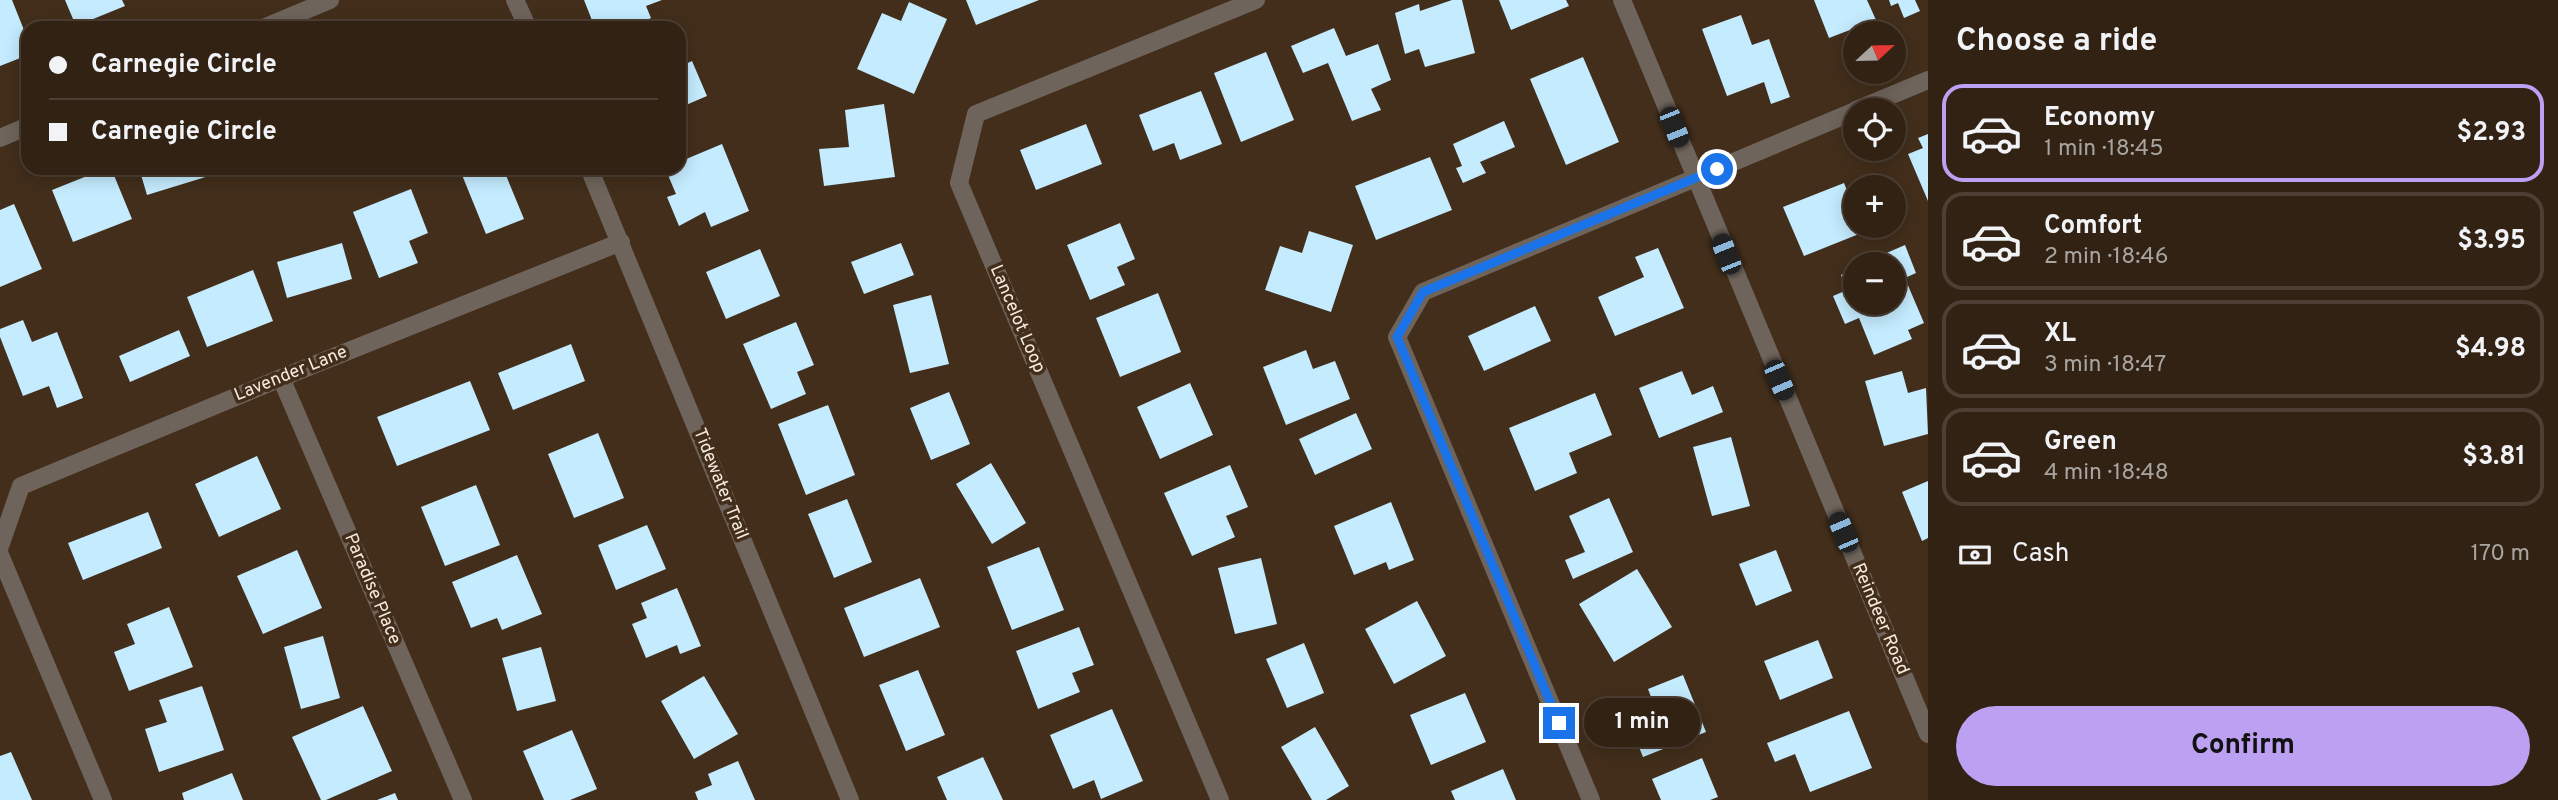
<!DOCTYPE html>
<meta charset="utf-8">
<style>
body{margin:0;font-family:Overpass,sans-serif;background:#3d2f22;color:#f1f3f6;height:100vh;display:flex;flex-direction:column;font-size:26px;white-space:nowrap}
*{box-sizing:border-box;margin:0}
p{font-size:23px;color:#a8a4a0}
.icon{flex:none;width:38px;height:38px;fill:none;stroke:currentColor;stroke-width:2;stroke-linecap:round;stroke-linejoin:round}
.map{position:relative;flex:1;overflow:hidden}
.details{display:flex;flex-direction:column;background:#322214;width:630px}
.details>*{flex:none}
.banner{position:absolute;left:21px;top:21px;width:665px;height:154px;border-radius:21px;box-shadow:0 4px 18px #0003,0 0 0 2px #4d3f34;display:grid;align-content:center;height:154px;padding:0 28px;background:#322214}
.needle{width:46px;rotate:68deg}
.tools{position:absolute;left:1843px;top:21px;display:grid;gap:14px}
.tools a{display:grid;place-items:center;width:63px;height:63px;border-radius:50%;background:#322214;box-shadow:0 4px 18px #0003,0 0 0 2px #4d3f34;font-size:35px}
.end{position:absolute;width:32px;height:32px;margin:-16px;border:9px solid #1a73e8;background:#fff;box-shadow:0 0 0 4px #fff}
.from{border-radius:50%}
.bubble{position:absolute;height:49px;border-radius:24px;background:#322214;box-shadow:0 4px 18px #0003,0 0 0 2px #4d3f34;font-size:23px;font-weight:700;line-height:49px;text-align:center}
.car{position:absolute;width:21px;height:42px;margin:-21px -10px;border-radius:9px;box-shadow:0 0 5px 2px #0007;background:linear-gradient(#222 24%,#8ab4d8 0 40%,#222 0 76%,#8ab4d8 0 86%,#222 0)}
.banner b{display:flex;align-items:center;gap:24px;height:66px;font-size:26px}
.banner b+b{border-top:2px solid #4d3f34}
.banner i{width:18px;height:18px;background:#f1f3f6}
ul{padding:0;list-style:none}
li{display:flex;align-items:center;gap:21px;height:98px;margin:0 14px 10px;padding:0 14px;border:4px solid #4d3f34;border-radius:21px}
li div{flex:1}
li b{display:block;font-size:26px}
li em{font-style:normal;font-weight:700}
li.on{border-color:#bca0f2}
li>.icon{width:63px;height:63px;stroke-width:1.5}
h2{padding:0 28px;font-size:32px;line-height:84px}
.pay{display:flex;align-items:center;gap:18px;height:77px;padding:0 28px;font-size:26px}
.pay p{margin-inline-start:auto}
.action{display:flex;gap:14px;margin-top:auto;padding:14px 28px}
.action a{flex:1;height:80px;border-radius:42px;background:#bca0f2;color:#111;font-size:28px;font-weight:700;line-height:80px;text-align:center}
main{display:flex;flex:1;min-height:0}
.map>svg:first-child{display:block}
.building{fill:#c4ebfe}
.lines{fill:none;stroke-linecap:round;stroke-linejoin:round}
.street{stroke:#6e645b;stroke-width:18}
.route{stroke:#1a73e8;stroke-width:9}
.labels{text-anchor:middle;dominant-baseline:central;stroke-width:7;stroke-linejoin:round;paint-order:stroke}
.street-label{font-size:18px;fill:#f7ebdf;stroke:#422e1b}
</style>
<main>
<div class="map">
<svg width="1928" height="800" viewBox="0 0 1928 800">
<rect width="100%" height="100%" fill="#422e1b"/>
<path class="building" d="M0,0h12l16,40v15l-28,11z
M65,0h57l3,6 -49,20z
M584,0h78l-16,6 5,12 -23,10h-33z
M966,0h73l-63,25z
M1452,0h10l13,53 -50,14 -6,-18 -14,5 -10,-41 24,-9 1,7z
M1499,0h67l3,6 -58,24z
M1814,0h53l9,20 -47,18z
M1889,0h26l5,11 -16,7 -6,-15 -7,3z
M909,2l38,17 -33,75 -57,-25 25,-56 19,8z
M1741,15l11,30 17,-6 21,58 -19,7 -7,-22 -37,14 -25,-67z
M1334,28l12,28 32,-12 13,36 -20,9 10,21 -29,11 -24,-58 -25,10 -12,-27z
M1266,52l28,68 -53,22 -27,-69z
M1583,57l36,85 -53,23 -36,-86z
M692,61l15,35 -28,12v-41z
M1201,91l21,53 -42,16 -6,-17 -21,8 -14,-36z
M884,104l11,73 -71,9 -5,-37 30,-2 -4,-37z
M1504,121l11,26 -35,15 6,11 -23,10 -7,-15 6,-2 -9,-22z
M1086,124l16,40 -66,26 -16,-40z
M1928,134v67l-20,-47 15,-6 -5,-10z
M722,144l27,67 -38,16 -6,-15 -26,14 -12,-29 9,-3 -11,-26h14v-6z
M1430,157l22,53 -76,30 -21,-54z
M107,168h4l21,51 -59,23 -21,-52z
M139,168h71l2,7 -65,20z
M464,168h39l21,51 -38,15 -26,-64z
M1844,183l11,27v16h7l2,6 -60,24 -21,-49z
M411,189l17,44 -19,8 9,22 -39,15 -26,-66z
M14,204l28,65 -42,18v-77z
M1120,223l15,36 -18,8 8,18 -35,15 -23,-55z
M1309,231l44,14 -22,67 -66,-22 15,-44 22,7z
M342,243l10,36 -65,19 -10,-36z
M901,243l13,32 -50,19 -13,-32z
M1905,245l11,28 -22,10v-19h-33z
M1658,248l26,60 -69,28 -17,-39 46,-20 -9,-20z
M760,249l20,47 -54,23 -20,-47z
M1855,267v36h39v-14l13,-6 17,40 -16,7 4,9 -38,16 -15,-37 -14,6 -12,-28 14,-6 -6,-15z
M253,270l20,51 -66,26 -20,-50z
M1158,293l23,59 -61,25 -24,-59z
M931,295l18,69 -39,9 -17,-68z
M1535,306l16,35 -67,30 -16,-35z
M23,320l9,22 25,-10 26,66 -26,10 -8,-22 -26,10 -23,-59v-8z
M796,322l18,43 -17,7 9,22 -35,15 -28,-65z
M179,330l11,26 -60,26 -11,-26z
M571,344l14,37 -72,29 -15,-37z
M1306,350l7,19 22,-8 15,38 -64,26 -23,-58z
M1682,371l10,24 21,-9 10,26 -64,26 -20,-50z
M1902,371l6,22 18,-5 2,46 -44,12 -19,-65z
M470,381l20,49 -93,36 -20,-49z
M1190,383l23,52 -53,24 -23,-52z
M949,392l21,52 -39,16 -21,-52z
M1595,393l17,42 -43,18 8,20 -42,18 -26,-63z
M828,405l27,70 -49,20 -28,-71z
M1356,413l16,36 -57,26 -16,-36z
M598,433l26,65 -50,20 -26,-64z
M1731,437l19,69 -38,10 -19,-69z
M257,456l24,53 -62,28 -24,-53z
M991,463l35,60 -34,21 -36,-60z
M1230,465l18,42 -22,9 9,21 -43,19 -28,-63z
M1928,481v57l-6,3 -20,-49z
M476,485l24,60 -55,21 -24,-59z
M1609,498l24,54 -60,27 -8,-19 20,-8 -16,-36z
M847,499l25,63 -38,16 -26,-64z
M1391,502l23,58 -25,10 -3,-8 -32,13 -20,-49z
M148,512l14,36 -79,32 -15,-37z
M647,525l19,44 -50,21 -18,-45z
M1039,547l25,63 -52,20 -25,-63z
M297,550l25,58 -59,26 -26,-58z
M1776,550l16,41 -36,15 -17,-42z
M517,555l25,59 -40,16 -5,-12 -26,10 -19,-46z
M1261,558l16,66 -42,10 -17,-66z
M1637,569l35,58 -58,35 -35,-58z
M920,578l20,49 -76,30 -20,-49z
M677,588l24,58 -21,8 -3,-9 -31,13 -14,-34 15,-6 -6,-15z
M1417,601l29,55 -52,28 -29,-55z
M169,607l24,60 -64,24 -15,-39 21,-8 -8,-20z
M1079,627l15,38 -22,8 8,19 -42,17 -22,-58z
M323,636l17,62 -39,11 -17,-62z
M1818,640l15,38 -53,22 -16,-39z
M1304,643l20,50 -37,15 -21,-49z
M541,647l15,54 -39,10 -15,-53z
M918,670l27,65 -39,16 -27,-66z
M1683,675l23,57 -63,25 -13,-32 27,-12 -9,-24z
M704,676l34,58 -44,25 -33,-58z
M202,686l22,64 -65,22 -14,-43 22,-7 -8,-22z
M1465,693l21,49 -55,23 -21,-50z
M363,706l29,65 -66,29h-5l-29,-63z
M1112,709l31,72 -42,18 -7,-19 -21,9 -23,-54z
M1849,711l23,57 -62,24 -15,-38 -20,8 -8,-19z
M1315,727l34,59 -23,14h-14l-31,-53z
M572,730l25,59 -27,11h-26l-21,-49z
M11,752l21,48h-32v-44z
M983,757l20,43h-56l-10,-23z
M1702,758l16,39 -8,3h-49l-9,-21z
M738,761l17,39h-57l-3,-8 17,-7 -4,-11z
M1503,769l13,31h-61l-4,-9z
M232,773l11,27h-59l-2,-7z
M395,793l3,7h-21z"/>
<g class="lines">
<path class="street" d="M515,0l13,28
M1622,0l306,734
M263,28l67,-28
M1856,110l72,-30
M0,138l28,-12
M589,168l261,632
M281,378l182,422
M0,546l21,-60 260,-108 340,-136
M0,555l103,245
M1220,800l-261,-617 17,-69 280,-114
M1591,800l-194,-463 26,-45 432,-181"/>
</g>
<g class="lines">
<path class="route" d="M1559,723l-162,-386 26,-45 294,-123"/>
</g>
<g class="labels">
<g class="street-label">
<text transform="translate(1017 319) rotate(67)">Lancelot Loop</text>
<text transform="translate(291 374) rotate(-22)">Lavender Lane</text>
<text transform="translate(720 484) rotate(68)">Tidewater Trail</text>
<text transform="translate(372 589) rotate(67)">Paradise Place</text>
<text transform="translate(1880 619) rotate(67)">Reindeer Road</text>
</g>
</g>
</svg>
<div class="tools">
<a><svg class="needle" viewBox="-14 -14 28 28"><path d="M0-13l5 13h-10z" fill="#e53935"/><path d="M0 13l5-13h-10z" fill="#a8a4a0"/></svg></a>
<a><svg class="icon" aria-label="locate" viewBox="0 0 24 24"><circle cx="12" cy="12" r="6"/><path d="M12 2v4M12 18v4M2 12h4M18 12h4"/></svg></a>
<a>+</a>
<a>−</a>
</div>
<i class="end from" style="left:1717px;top:169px"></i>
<i class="end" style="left:1559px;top:723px"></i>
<div class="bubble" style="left:1584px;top:698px;width:116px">1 min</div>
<i class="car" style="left:1674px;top:127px;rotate:158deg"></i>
<i class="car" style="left:1726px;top:254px;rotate:338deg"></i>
<i class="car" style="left:1779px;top:380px;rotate:157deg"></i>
<i class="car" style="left:1843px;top:532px;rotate:337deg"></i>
<div class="banner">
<b><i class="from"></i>Carnegie Circle</b>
<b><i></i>Carnegie Circle</b>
</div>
</div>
<section class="details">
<h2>Choose a ride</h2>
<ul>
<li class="on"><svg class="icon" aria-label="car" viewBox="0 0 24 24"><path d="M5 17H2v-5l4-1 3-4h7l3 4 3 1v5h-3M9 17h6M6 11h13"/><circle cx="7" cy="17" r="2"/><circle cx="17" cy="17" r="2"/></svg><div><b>Economy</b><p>1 min · 18:45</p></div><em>$2.93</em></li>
<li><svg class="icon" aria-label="car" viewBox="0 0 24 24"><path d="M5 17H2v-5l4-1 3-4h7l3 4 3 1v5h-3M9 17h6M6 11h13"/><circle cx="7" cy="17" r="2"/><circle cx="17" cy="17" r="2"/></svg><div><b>Comfort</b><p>2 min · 18:46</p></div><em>$3.95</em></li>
<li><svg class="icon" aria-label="car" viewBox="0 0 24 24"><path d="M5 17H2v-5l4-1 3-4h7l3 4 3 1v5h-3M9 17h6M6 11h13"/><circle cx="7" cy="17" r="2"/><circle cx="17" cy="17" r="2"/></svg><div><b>XL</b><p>3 min · 18:47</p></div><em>$4.98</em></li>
<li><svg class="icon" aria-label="car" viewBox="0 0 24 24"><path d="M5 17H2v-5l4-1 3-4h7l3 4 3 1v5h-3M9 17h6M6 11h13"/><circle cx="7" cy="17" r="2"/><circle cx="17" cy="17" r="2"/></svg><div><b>Green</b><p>4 min · 18:48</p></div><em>$3.81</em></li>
</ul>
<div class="pay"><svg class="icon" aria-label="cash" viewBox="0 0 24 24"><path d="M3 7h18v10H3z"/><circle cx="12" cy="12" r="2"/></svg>Cash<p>170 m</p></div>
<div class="action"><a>Confirm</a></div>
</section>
</main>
